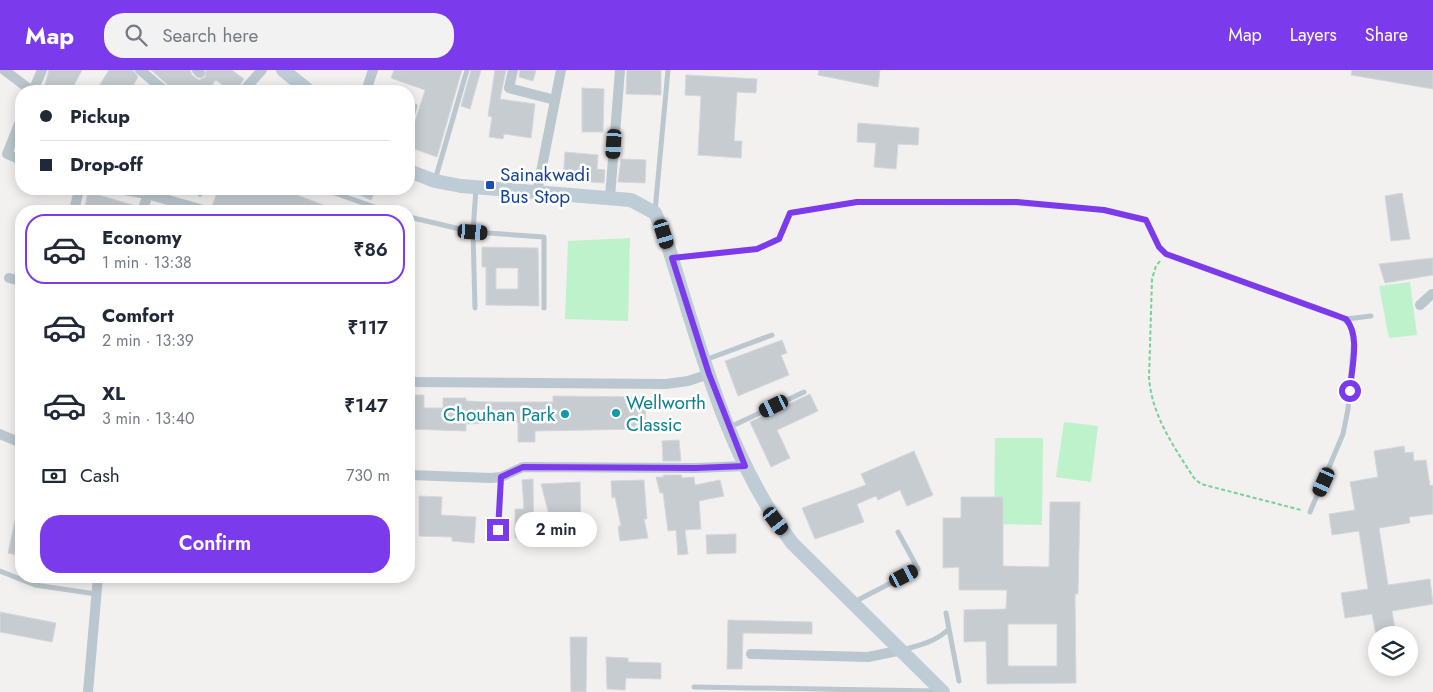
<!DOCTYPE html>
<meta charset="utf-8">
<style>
body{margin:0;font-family:Jost,sans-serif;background:#f2f2f3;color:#1f2937;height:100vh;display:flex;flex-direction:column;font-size:19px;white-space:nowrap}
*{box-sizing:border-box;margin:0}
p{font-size:16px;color:#747a83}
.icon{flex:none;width:28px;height:28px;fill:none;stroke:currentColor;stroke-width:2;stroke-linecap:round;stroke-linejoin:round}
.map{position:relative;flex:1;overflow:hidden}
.details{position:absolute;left:15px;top:135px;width:400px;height:378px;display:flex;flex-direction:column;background:#fff;border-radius:20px;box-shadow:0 2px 12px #0003}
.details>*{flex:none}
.top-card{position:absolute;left:15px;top:15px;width:400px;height:110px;border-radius:20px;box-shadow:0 2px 12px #0003;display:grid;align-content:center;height:110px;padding:0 25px;background:#fff}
.controls{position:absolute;left:1368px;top:556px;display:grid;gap:10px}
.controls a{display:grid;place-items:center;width:50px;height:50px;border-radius:50%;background:#fff;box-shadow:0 2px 12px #0003;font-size:25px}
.end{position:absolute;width:22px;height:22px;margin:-11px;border:6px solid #7c3aed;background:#fff;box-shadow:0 0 0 2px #fff}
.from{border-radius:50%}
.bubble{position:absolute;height:35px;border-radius:18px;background:#fff;box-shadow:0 2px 12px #0003;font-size:16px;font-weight:600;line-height:35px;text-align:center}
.car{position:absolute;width:15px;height:30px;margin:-15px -8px;border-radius:6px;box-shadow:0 0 4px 1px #0007;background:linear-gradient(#222 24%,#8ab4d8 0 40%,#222 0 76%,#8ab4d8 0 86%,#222 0)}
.top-card b{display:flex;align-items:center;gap:18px;height:48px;font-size:19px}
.top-card b+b{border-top:1px solid #e0e1e3}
.top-card i{width:12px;height:12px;background:#1f2937}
ul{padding:9px 0 0;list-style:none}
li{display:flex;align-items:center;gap:15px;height:70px;margin:0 10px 8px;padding:0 15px;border:2px solid transparent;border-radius:20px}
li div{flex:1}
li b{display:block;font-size:19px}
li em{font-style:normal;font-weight:600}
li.selected{border-color:#7c3aed}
li>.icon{width:45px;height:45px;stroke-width:1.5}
.pay{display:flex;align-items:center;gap:12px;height:55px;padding:0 25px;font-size:19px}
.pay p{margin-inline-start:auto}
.cta{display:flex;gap:10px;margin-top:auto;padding:10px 25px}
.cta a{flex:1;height:58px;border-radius:20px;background:#7c3aed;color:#fff;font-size:20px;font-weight:600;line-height:58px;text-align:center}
header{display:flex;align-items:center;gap:30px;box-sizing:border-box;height:70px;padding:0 25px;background:#7c3aed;color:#fff}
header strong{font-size:24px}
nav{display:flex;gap:28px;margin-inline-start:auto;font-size:18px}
.search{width:350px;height:45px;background:#f2f2f3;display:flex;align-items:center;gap:12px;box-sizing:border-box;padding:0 18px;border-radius:20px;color:#747a83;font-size:19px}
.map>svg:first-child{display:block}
.green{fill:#bdf2ca}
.building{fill:#c7ccd0;stroke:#d4d7dc;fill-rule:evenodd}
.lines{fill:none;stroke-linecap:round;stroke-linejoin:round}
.path{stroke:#73d296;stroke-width:2;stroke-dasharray:4 2.5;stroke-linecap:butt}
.lane{stroke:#bbc7ce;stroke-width:5}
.street{stroke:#bbc7ce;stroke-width:10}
.secondary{stroke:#bdccd5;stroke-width:14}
.route{stroke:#7c3aed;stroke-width:6}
.transit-dot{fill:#1a4fb4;stroke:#fff;stroke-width:2}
.culture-dot{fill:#0f9aa8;stroke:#fff;stroke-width:2}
.labels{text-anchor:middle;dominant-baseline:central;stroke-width:5;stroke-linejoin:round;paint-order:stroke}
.transit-label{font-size:19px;fill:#164399;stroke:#fff;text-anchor:start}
.culture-label{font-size:19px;fill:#0d838f;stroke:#fff;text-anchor:start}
</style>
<header>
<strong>Map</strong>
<div class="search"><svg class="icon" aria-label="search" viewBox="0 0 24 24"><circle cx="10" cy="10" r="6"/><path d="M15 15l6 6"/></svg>Search here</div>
<nav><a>Map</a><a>Layers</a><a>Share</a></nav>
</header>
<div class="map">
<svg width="1433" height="622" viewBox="0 0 1433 622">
<rect width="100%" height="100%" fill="#f3f0f0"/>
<path class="green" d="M630,168l-2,83 -63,-2 3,-78z
M1410,212l7,53 -28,3 -10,-52z
M1064,352l34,4 -7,56 -35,-5z
M995,368h48l-1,87 -48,-1z"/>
<path class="building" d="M49,0h33l-11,21h-28z
M109,0h24l5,7 -8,14h-34z
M151,0h39l2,5 7,5 6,-3 1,-7h26l12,9 -8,12h-6l-14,-11 -9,11h-35l-3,-5z
M394,0h68l-25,87 -28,-10v-15l4,-4 12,-38 -34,-12z
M471,0h10l-11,39 -9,-3z
M495,0h11l-6,29 35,5 -4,34 -27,-4 -1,5 -14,-2 3,-20 -4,-1z
M520,0h16l-3,11 -14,-4z
M627,0h34v25l-35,-1z
M819,0h61l-2,17 -60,-12z
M1352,0h81v19l-82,-14z
M686,5l71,4 -1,14 -19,-1 -3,49h8l-1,17 -43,-3 3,-59 -16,-1z
M582,18l22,1 -1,43h-21z
M858,53l61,5 -1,17 -20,-1 -2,25 -22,-2 2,-24 -19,-1z
M565,82l33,3 -1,14 8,1 -1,13 -41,-3z
M621,89l25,1 -1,23 -27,-1z
M223,119h75l-1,6 42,16h-116l-11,-5 5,-13z
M346,119h30l-5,11z
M88,122l48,14 -1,5h-51z
M1402,123l8,46 -19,2 -6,-45z
M482,177l56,1 1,58 -53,-1v-38h-4zM496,198h22v21h-22z
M1433,188v17l-48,8 -6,-19z
M782,270l5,13 -6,2 8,20 -51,21 -13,-35z
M810,324l8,17 -41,19 13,28 -19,9 -21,-45z
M409,325h15v13h19v-10h23v3l23,1h64v-6l93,1 -1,32 -110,2v11h-17v-20l-52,2v7l-57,-2z
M679,370l2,21h-18l-1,-20z
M1404,376l1,7 8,-1 1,9 12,-1 4,26 3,-1v29l-24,3 1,6 -31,5 9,57 42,-6 3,25 -41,7 4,24h-20l-4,-21 -27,4 -4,-25 27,-4 -9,-58 -27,4 -3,-21 26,-4 -5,-28 28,-5 -4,-26z
M914,381l19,44 -26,11 -7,-16 -22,10 -2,-4 -19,8 7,18 -49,17 -13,-31 64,-23 -5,-11z
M663,405h18l1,3 12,-1 1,8 25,-5 4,16 -25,5 2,28 -16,1 3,24 -10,1 -2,-25 -8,1 -5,-38h-3l-4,-16h8z
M533,409l1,59h-19v-29h9l-2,-29z
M644,410l3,39h-3l4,19 -28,3 -2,-15h3l-6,-29 -3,1 -1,-17z
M580,412l1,40h-16v3l-13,1 -11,-42z
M419,426l23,1 -1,18 35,2 -2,26 -22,-2v-4l-33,-1z
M961,427h42v69l46,1 1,-65h30l-2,92h-3l1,89 -89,1 -1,-43 -22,1v-32l42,-1 1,-19h-48v-23l-16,1v-50h18zM1008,554h49v42h-49z
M17,441l4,1v44l-13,-3z
M736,464v19l-29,1 -1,-19z
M0,542l56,11 -4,19 -52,-10z
M728,550l84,2v12l-69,-1 -1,36h-15z
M570,567h17l-1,55h-15z
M606,587l22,1v4l33,1v16l-35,-1 -1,12 -18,-1z"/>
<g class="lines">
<path class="path" d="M1160,191l-4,5 -4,13 -3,99c3,38 25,69 45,100l7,6 100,26"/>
<path class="lane" d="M409,34l6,2 -6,21
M435,110l32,-110
M323,119l63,22
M200,124l5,-5
M655,141l13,-141
M409,147l64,15 71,5v71
M673,188l84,-9 22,-10 11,-26 67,-11 160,1 87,7 42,10 13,27 7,7 169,60c12,6 17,11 19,23l-6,72 -5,25 -33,78
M475,238l-2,-76 3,-44
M1346,249l25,-3
M705,290l67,-25
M730,357l74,-35
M499,460l2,-53
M0,501l35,14 61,9
M854,532l64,-33 -20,-37
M949,559l10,52
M902,580c19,-5 33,-8 47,-21l-3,-16
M694,617l242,4"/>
<path class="street" d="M4,0l28,21
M140,0l25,21
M197,0l3,3
M513,0l-4,18 46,12
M33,21l9,-21
M243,21l19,-21
M366,21l7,-21
M21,49l-14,35 14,6
M118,119l29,5 60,17
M537,122l24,-122
M610,127l10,-127
M74,141l5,-22
M142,141l8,-22
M9,208l12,3
M1420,235l12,-11
M409,312l257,2 22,-3 21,-7
M0,364l21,9
M409,405l82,3 10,-1 22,-10 173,1 49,-2
M751,584l117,3 34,-7
M88,622l10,-116"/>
<path class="secondary" d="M283,0l26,21
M409,101l26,10 26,5 170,14 24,13 9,20c34,106 60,220 128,310l151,149"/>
</g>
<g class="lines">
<path class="route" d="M498,460l3,-53 22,-10 173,1 49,-2 -36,-92 -37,-116 85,-9 22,-10 11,-26 67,-11h160l87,8 42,10 13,27 7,7 180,65c15,18 5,50 4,72"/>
</g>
<rect class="transit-dot" x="485" y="110" width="10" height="10" rx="2.5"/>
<g class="culture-dot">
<circle cx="616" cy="343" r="5"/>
<circle cx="565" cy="344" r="5"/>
</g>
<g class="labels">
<g class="transit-label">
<text x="500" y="104">Sainakwadi<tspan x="500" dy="22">Bus Stop</tspan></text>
</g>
<g class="culture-label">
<text x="626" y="332">Wellworth<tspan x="626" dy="22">Classic</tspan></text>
<text x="555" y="344" text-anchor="end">Chouhan Park</text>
</g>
</g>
</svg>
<div class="controls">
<a><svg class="icon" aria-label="layers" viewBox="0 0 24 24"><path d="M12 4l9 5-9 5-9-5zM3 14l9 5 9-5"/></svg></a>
</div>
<i class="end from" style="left:1350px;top:321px"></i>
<i class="end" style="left:498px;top:460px"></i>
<div class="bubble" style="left:515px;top:442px;width:82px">2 min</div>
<i class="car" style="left:614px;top:74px;rotate:184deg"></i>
<i class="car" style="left:473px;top:162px;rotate:94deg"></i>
<i class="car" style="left:664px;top:164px;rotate:163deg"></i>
<i class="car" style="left:774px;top:336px;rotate:244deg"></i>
<i class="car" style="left:1324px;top:412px;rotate:204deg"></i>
<i class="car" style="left:776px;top:451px;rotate:143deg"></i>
<i class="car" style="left:904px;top:506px;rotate:63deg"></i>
<div class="top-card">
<b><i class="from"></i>Pickup</b>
<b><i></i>Drop-off</b>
</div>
<section class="details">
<ul>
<li class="selected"><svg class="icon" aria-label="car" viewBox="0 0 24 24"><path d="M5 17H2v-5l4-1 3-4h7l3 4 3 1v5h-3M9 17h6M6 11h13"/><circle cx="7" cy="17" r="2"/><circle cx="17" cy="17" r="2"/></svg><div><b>Economy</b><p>1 min · 13:38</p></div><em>₹86</em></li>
<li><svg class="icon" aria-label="car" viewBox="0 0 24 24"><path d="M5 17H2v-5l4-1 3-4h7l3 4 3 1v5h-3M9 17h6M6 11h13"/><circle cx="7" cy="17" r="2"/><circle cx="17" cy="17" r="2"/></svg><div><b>Comfort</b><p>2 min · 13:39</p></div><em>₹117</em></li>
<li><svg class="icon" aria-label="car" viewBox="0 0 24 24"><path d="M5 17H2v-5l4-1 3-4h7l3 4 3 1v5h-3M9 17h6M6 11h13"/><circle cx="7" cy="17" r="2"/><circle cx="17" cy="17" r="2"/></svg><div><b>XL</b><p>3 min · 13:40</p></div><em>₹147</em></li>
</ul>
<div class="pay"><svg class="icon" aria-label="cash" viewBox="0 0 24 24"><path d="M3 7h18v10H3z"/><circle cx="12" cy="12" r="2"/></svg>Cash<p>730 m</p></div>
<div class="cta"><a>Confirm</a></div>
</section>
</div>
